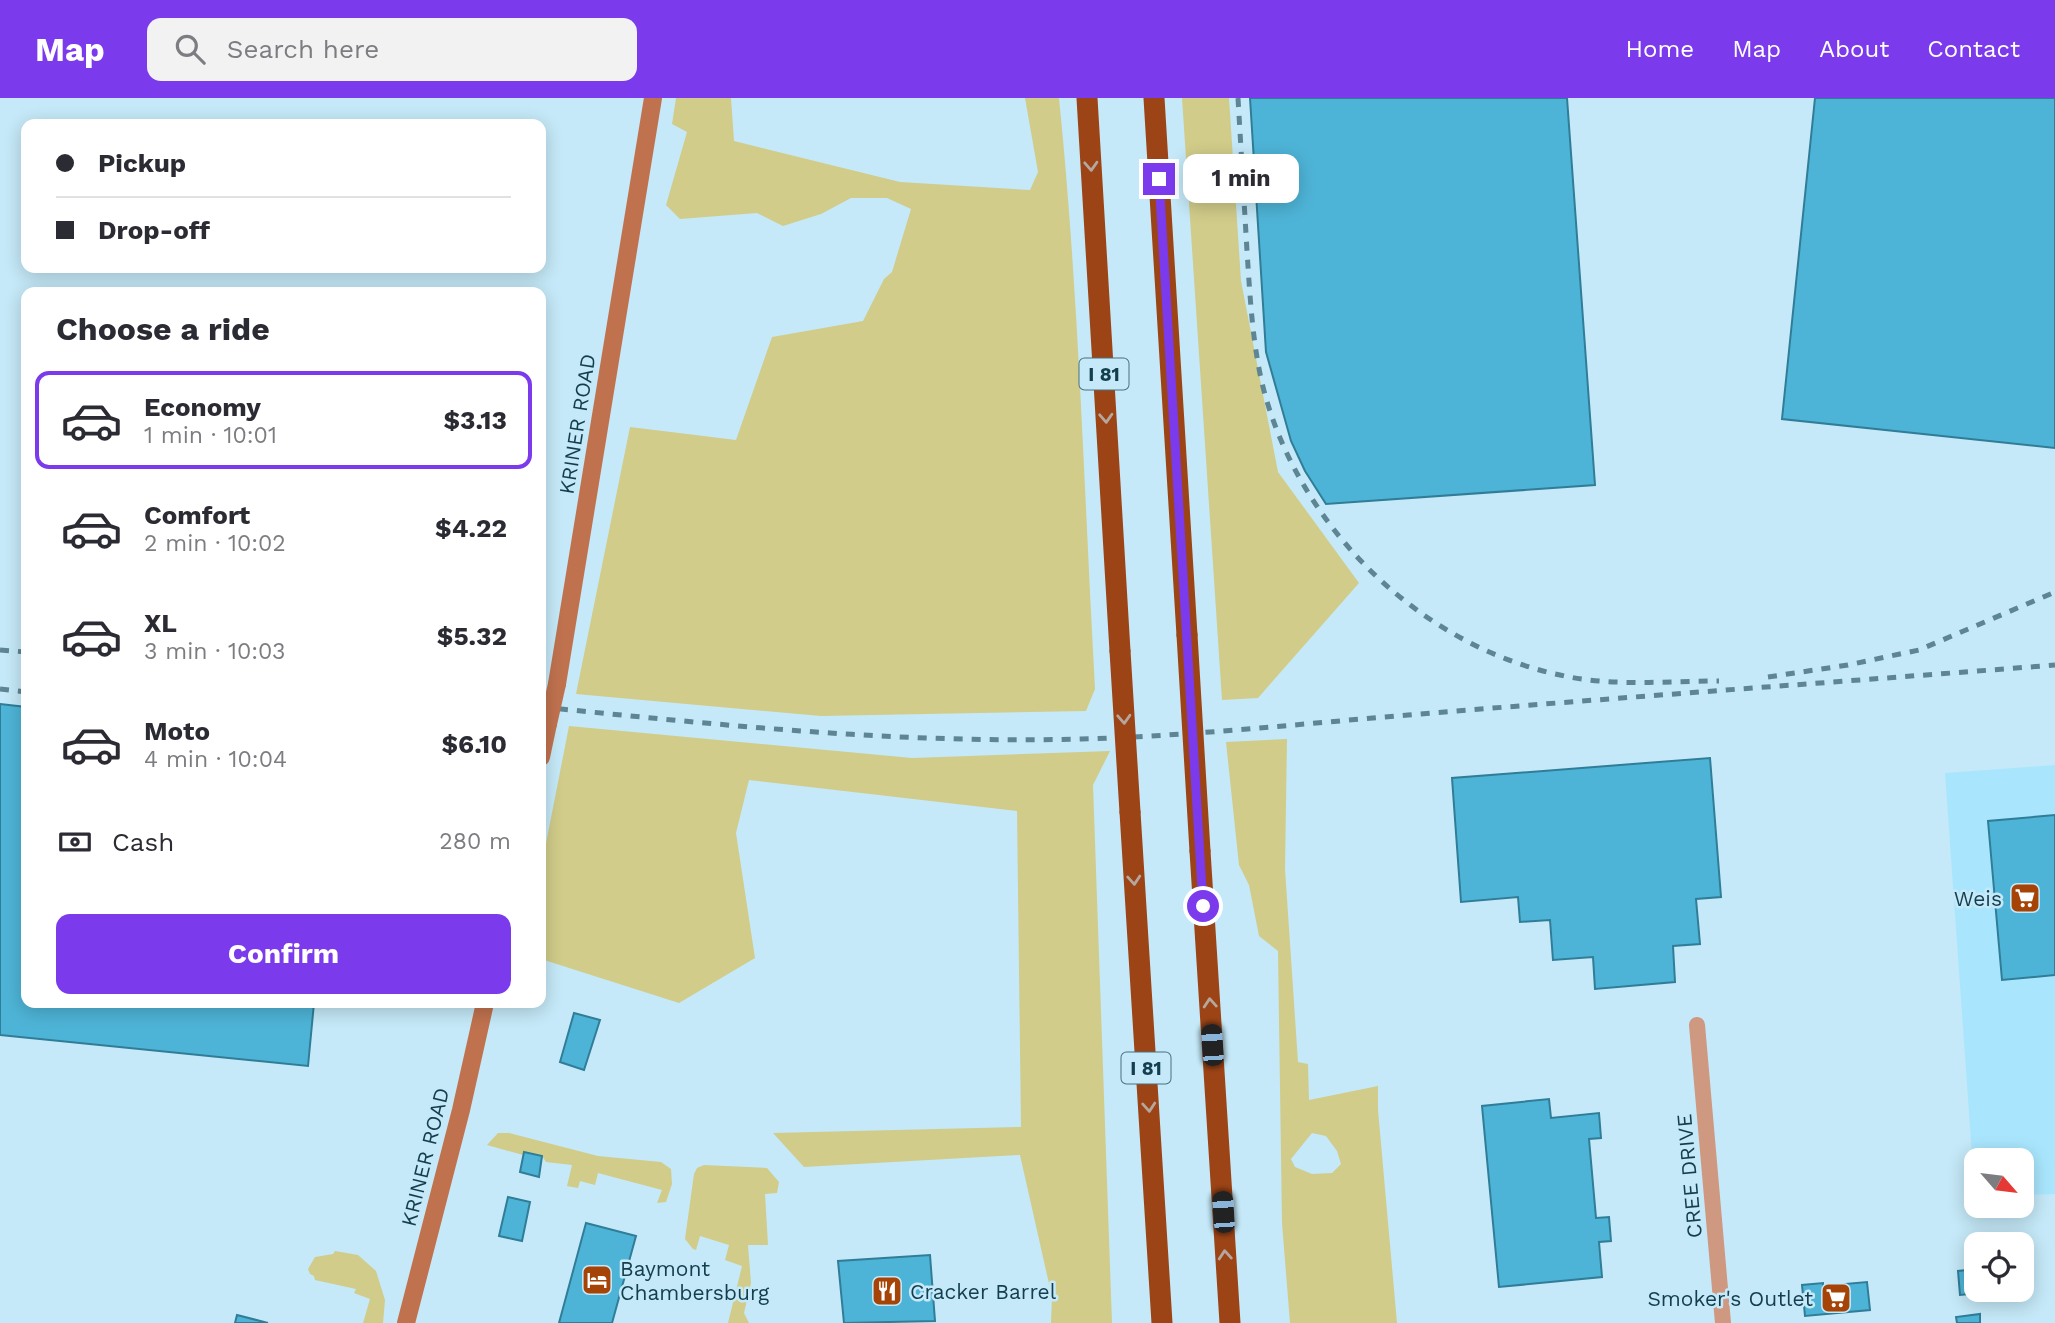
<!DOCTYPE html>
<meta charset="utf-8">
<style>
body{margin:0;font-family:"Work Sans",sans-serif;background:#f2f2f3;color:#2b2b33;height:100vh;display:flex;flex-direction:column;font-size:26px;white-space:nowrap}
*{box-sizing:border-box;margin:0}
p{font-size:23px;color:#7c7c81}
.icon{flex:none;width:38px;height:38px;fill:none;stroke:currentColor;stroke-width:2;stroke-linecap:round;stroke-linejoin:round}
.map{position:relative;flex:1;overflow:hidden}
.drawer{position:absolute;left:21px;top:189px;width:525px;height:721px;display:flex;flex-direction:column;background:#fff;border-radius:14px;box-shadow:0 4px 18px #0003}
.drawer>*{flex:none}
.hud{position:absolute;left:21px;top:21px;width:525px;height:154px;border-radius:14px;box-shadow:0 4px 18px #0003;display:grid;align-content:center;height:154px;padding:0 35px;background:#fff}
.needle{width:46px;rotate:118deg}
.buttons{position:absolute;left:1964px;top:1050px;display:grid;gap:14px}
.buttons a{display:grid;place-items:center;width:70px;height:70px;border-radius:14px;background:#fff;box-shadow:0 4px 18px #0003;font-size:35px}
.end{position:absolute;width:32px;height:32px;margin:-16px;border:9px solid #7c3aed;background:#fff;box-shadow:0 0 0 4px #fff}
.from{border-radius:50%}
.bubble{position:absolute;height:49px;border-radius:14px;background:#fff;box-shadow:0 4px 18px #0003;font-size:23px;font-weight:700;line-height:49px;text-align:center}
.car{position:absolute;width:21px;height:42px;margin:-21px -10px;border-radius:9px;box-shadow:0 0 5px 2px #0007;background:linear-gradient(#222 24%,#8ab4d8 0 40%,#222 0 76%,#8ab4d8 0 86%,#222 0)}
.hud b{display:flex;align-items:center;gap:24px;height:66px;font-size:26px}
.hud b+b{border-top:2px solid #e1e1e2}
.hud i{width:18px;height:18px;background:#2b2b33}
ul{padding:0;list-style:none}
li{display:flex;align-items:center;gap:21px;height:98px;margin:0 14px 10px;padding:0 21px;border:4px solid transparent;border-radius:14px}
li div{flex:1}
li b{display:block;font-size:26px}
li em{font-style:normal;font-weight:700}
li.current{border-color:#7c3aed}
li>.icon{width:63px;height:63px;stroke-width:1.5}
h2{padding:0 35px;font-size:32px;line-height:84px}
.pay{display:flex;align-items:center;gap:18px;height:77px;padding:0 35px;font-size:26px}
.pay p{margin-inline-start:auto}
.primary-button{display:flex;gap:14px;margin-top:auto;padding:14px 35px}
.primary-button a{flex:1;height:80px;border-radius:14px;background:#7c3aed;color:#fff;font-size:28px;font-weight:700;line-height:80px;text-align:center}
header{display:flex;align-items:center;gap:42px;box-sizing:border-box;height:98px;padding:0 35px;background:#7c3aed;color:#fff}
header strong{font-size:33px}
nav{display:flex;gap:38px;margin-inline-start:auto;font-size:24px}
.search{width:490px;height:63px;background:#f2f2f3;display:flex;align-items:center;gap:18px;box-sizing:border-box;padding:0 24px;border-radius:14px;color:#7c7c81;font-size:26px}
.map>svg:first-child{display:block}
.built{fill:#a9e6fd}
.green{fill:#d1cc89;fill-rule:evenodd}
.building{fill:#4eb4d7;stroke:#307d98;stroke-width:2}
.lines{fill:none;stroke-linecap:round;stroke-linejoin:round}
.street{stroke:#ce9881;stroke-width:16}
.secondary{stroke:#c0724f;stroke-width:18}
.highway{stroke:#9c4416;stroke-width:21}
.rail{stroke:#5d8594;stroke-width:5;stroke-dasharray:9 9;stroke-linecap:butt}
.secondary-bridge{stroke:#c0724f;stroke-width:18}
.highway-bridge{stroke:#9c4416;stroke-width:21}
.oneway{stroke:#b5a79e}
.route{stroke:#7c3aed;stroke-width:9}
.labels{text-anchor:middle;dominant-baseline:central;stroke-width:5;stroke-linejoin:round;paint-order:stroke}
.shield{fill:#c5e9f8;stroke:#487180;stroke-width:2}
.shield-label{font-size:19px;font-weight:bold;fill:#133e4d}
.street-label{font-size:21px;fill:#133e4d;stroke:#c5e9f8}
.poi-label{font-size:21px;fill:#133e4d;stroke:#c5e9f8;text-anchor:end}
</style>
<header>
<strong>Map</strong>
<div class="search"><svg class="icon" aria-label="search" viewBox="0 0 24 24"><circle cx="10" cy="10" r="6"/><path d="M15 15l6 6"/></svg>Search here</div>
<nav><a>Home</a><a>Map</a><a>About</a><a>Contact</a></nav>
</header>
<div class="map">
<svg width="2055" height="1225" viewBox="0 0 2055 1225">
<rect width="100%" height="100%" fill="#c5e9f8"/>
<path class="built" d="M2055,667v429l-34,1v-35h-45l-1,38 -30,-425z"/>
<path class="green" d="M676,0h55l3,43 166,41 130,8 8,-18 -13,-74h34c20,197 25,394 36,591l-9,22 -265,5 -245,-22 54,-267 106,13 36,-103 91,-16 21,-42 8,-7 19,-63 -24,-11h-36l-30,16 -38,12 -26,-13 -77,6 -14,-14 21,-73 -15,-8z
M1182,0h47l12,183 37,191 81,111 -101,115 -36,2z
M569,628l343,32 198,-7 -17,34 19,538h-61l1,-26 -32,-142 -216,12 -31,-34 248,-6 -4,-316 -268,-31 -13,53 19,125 -76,45 -138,-44v-90z
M1287,641l-2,130 13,193 10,2 1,36 69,-14v24l19,213h-107l-8,-100 -4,-272 -19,-15 -10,-51 -10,-20 -13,-123zM1312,1035l14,3 11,15 4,13 -9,9 -20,1 -17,-7 -4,-8z
M498,1035h11l89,23 63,6 10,7 1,15 -6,18 -9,1 5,-13 -64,-17 -3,12 -15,-4 -2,7 -11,-2 5,-21 -26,-3 -4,-6 -18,-4 -1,3 -36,-10z
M704,1067l63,3 12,14 -2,11 -12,1 3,51h-20l3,38 -7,30 5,10h-21l14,-57 -17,-6 4,-15 -29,-9 -4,14 -3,-1 -8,-10 9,-65 3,-6z
M335,1153l23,4 18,16 9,29 -2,23h-20l7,-24 -16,-6 2,-4 -41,-9 -1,-4 -4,-2 -2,-5 7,-12 18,-3z"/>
<path class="building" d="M1250,0h317l28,387 -269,19 -21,-33 -14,-30 -25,-89z
M1815,0h240v350l-273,-29z
M0,606l26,3v296h288l-6,63 -308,-31z
M1710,660l11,139 -25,2 4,45 -27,2 2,36 -80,7 -2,-32 -40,3 -3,-40 -30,2 -2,-25 -57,5 -9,-124z
M2055,717v160l-53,5 -14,-159z
M574,915l26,7 -16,50 -24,-8z
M1549,1001l2,19 48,-5 2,25 -12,1 7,79 13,-1 2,24 -12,1 3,35 -103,10 -17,-181z
M524,1054l18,4 -3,21 -19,-5z
M508,1099l22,5 -8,39 -23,-5z
M586,1125l50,13 -24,87h-53z
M930,1157l5,66 -91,2 -6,-62z
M1976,1171v21h38l-54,5 -2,-24z
M1867,1184l3,28 -65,6 -3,-31 21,-2v3z
M1980,1216v9h-23l-1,-6z
M237,1217l31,8h-33z"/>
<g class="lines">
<path class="street" d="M1697,927l26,298"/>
<path class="secondary" d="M557,586l96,-586
M541,659l7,-33
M406,1225l55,-213 24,-107"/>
<path class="highway" d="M1087,0l33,553
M1154,0l33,537
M1130,714l32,511
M1200,753l30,472"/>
<path class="rail" d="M1238,0c3,51 6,102 9,153 3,44 5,88 15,132 34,141 156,262 298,292 51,12 107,6 159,6
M0,552l26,2
M1768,579l80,-12 71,-15 136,-58
M0,591l26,3
M541,609c180,18 359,37 540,32 109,-3 218,-15 327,-24 216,-18 431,-33 647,-50"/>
<path class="secondary-bridge" d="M548,626l9,-40"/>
<path class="highway-bridge" d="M1187,537l13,216
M1120,553l10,161"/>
</g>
<defs><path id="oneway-chevron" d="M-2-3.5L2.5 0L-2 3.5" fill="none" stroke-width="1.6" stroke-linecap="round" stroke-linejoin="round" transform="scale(1.75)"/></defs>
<g class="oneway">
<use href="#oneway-chevron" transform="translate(1091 68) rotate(87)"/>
<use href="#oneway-chevron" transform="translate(1106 320) rotate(87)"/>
<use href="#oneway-chevron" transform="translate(1124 621) rotate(87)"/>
<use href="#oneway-chevron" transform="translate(1134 782) rotate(86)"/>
<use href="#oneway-chevron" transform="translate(1210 905) rotate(-94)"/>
<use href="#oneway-chevron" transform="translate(1149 1009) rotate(86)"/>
<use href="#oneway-chevron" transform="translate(1225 1157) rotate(-94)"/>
</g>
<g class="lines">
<path class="route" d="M1159,81l44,727"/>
</g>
<defs>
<g id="supermarket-square" transform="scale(1.575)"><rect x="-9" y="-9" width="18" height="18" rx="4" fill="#a64307" stroke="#c5e9f8"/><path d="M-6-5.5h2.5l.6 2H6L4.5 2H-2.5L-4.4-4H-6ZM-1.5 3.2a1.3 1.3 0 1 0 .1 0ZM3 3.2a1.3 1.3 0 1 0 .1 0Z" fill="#fff"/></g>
<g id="hotel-square" transform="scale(1.575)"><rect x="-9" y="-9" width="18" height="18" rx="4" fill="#a64307" stroke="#c5e9f8"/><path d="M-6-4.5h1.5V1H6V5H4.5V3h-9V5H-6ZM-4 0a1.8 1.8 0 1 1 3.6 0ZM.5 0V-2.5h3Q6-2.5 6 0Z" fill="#fff"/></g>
<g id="restaurant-square" transform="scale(1.575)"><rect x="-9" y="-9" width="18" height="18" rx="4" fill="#a64307" stroke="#c5e9f8"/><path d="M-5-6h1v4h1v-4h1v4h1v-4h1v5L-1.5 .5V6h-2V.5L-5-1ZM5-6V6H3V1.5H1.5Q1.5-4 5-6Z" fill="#fff"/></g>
</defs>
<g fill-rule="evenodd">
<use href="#supermarket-square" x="2025" y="800"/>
<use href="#hotel-square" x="597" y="1182"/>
<use href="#restaurant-square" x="887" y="1193"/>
<use href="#supermarket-square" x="1836" y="1200"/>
</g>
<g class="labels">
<g class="shield">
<rect x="1079.5" y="260.5" width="49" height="31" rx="5"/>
<rect x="1121.5" y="954.5" width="49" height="31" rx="5"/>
</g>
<g class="shield-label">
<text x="1104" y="276">I 81</text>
<text x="1146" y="970">I 81</text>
</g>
<g class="street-label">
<text transform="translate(577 326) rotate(-81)">KRINER ROAD</text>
<text transform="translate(425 1059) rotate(-76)">KRINER ROAD</text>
<text transform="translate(1689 1078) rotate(-95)">CREE DRIVE</text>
</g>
<g class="poi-label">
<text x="2002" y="800">Weis</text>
<text x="620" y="1170" text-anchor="start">Baymont<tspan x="620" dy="24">Chambersburg</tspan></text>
<text x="910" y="1193" text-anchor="start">Cracker Barrel</text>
<text x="1813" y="1200">Smoker's Outlet</text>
</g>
</g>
</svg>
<div class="buttons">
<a><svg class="needle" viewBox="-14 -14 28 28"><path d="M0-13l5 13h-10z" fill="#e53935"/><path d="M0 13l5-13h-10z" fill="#7c7c81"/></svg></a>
<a><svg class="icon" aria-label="locate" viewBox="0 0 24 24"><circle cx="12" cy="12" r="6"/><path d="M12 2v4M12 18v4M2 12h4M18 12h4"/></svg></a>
</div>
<i class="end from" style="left:1203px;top:808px"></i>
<i class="end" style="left:1159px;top:81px"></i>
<div class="bubble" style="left:1183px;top:56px;width:116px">1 min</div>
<i class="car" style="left:1212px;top:947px;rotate:356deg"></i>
<i class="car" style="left:1223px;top:1114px;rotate:356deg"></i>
<div class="hud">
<b><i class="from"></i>Pickup</b>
<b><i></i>Drop-off</b>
</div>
<section class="drawer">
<h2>Choose a ride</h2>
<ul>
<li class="current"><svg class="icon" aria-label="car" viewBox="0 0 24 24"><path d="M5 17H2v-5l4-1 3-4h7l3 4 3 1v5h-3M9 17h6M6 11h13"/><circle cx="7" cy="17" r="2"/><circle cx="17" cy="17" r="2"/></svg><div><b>Economy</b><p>1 min · 10:01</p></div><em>$3.13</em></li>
<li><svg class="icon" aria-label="car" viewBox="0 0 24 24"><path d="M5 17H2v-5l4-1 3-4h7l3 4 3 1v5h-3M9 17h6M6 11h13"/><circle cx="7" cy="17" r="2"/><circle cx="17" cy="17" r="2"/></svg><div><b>Comfort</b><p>2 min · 10:02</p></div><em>$4.22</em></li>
<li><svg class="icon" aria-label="car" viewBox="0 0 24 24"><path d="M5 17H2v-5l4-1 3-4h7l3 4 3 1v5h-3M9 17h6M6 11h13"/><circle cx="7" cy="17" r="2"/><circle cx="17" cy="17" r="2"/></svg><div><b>XL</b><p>3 min · 10:03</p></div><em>$5.32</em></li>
<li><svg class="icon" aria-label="car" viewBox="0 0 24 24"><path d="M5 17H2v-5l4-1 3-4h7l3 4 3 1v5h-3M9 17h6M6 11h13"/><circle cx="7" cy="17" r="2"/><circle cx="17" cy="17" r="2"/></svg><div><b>Moto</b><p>4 min · 10:04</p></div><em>$6.10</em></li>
</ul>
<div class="pay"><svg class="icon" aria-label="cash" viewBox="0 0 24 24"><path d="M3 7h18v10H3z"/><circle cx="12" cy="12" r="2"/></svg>Cash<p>280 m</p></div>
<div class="primary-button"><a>Confirm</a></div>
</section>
</div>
